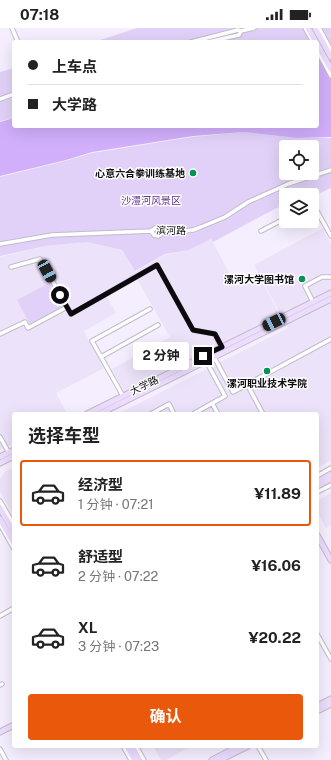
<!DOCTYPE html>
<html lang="zh">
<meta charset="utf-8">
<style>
body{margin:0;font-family:"Public Sans","Noto Sans SC",sans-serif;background:#f6f6f6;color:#222;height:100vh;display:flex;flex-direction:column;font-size:15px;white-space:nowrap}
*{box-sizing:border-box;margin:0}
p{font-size:13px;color:#767676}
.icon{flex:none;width:22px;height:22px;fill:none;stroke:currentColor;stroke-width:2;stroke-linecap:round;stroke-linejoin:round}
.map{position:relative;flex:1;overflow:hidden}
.side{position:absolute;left:12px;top:384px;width:307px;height:336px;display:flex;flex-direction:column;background:#fff;border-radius:4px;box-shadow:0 4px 16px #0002}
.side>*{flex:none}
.top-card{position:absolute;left:12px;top:12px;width:307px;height:88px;border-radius:4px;box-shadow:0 4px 16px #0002;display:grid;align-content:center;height:88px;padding:0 16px;background:#fff}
.buttons{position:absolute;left:279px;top:112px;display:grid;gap:8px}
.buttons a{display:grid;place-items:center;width:40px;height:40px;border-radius:4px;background:#fff;box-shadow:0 4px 16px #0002;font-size:20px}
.end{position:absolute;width:18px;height:18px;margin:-9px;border:5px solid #0c0a0f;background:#fff;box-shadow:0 0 0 2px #fff}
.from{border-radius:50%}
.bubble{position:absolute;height:28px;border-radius:4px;background:#fff;box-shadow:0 4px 16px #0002;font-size:13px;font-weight:700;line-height:28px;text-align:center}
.car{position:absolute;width:12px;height:24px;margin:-12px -6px;border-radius:5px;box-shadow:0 0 3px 1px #0007;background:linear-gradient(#222 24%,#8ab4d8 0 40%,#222 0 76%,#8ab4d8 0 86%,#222 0)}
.top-card b{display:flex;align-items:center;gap:14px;height:38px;font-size:15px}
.top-card b+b{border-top:1px solid #e0e0e0}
.top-card i{width:10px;height:10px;background:#222}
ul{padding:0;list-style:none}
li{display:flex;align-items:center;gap:12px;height:66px;margin:0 8px 6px;padding:0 8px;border:2px solid transparent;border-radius:4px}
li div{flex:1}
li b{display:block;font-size:15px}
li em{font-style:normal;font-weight:700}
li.on{border-color:#ea580c}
li>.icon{width:36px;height:36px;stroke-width:1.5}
h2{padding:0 16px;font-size:18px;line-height:48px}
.cta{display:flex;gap:8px;margin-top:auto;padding:8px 16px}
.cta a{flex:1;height:46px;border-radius:4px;background:#ea580c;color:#fff;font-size:16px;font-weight:700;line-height:46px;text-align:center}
.status{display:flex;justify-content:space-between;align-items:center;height:28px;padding:0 20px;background:#fff;direction:ltr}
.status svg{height:11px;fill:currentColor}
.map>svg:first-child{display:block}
.built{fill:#ece2f9}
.green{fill:#e1d1f8;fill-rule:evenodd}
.water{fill:#d1affb}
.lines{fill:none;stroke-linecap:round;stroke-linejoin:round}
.street-casing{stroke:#c2bccb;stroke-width:5.5}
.secondary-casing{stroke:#c2bccb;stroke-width:7}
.street{stroke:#fff;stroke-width:3.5}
.secondary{stroke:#ecdcfd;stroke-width:5}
.route{stroke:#0c0a0f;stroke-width:5}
.poi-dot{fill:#039251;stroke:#fff;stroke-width:1.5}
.labels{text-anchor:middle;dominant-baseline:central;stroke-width:3;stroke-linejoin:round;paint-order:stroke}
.poi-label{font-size:10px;font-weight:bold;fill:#0c0a0f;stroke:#fff;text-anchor:end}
.park-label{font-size:10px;fill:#61358b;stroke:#fff}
.street-label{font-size:10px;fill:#0c0a0f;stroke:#fff}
</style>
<div class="status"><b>07:18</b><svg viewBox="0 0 49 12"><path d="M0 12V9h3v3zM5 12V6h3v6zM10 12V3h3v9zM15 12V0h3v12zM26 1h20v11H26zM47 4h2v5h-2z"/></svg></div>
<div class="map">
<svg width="331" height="732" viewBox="0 0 331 732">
<rect width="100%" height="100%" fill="#f5eefe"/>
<path class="built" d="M323,200l8,16v216l-14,8v-54h-199l170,-86 -34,-63z
M211,211l41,77 -16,-30 22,-12 21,40 -154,79 -13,-24 58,-32 -33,-58 -31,17 10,17 -32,18 20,37 -48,25 11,21h-53v30l-14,6v-193l46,-11 41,-4 35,8 13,22 30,-17 24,-5z
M14,439v50l-14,-26v-12l5,-7z
M331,465v32l-5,3 -9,-17v-10z
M153,718h39l-26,14h-5z"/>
<path class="green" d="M137,0h194v24l-14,4v-14h-223z
M14,40v50l-14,3v-49z
M244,104l53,6h34v50l-19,9v-2h-5l-1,-3 -5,3h-15v8l-73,39 -2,-3 -22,11 -24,4 -30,17 -13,-21 -35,-8 -42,4 -45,10v-79l65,-16 27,-8 101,-16zM286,119h26v26h-26z
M51,254l13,24 -34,18 -13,-24z"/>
<path class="water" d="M331,24v85l-34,1 -53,-6 -51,4 -101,16 -26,8 -66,16v-54l14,-4v8h303v-70z"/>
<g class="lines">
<g class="street-casing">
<path id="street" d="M12,0l6,14
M305,0l8,14
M319,0l12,22
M191,14l47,-12 3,1 13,-3
M208,14l31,-7 2,-4
M317,22l14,26
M0,71l14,-5
M312,176h1l18,32
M151,203l3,4 4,1 7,-4
M261,203l25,-13
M0,216l52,-9 99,-4 6,-4 8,5h12l16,-2 8,-3 24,-10 23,-15 40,-18 43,-14
M11,239l29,-8 27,48
M313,274l-8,-16 17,-9h9
M0,306l25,-12 3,6 39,-21 4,7 86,-49 36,65 22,4 6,13
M101,329l57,-32
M214,329l19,35 98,-53
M247,356l16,30
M123,368l-31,-55 58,-32
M212,375l6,11
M151,386l18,-10 5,10
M193,386l32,-18 -19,-35
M0,409l9,16
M317,448l14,-8
M317,463h2l12,-6
M0,473l14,24
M0,496l14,25
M0,588l14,-8
M317,606l14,25
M0,657l2,-1
M123,718l8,14
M136,718l8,14
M258,718l8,14
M0,721l6,11"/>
</g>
<g class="secondary-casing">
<path id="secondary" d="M308,0l8,14
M315,0l16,29
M317,16l14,25
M87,386l244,-121
M99,386l232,-115
M0,429l14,-7
M0,435l14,-7
M317,454l14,-8
M317,458l14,-7
M0,480l14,25
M0,491l14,24
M317,507l14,25
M317,678l14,-7
M317,683l14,-7
M0,704l14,-7
M127,718l8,14
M131,718l8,14
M212,732l27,-14
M220,732l28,-14"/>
</g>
<use href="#street" class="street"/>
<use href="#secondary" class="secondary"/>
</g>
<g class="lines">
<path class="route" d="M60,267l11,19 86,-49 36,65 22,4 7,13 -19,9"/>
</g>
<g class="poi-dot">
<circle cx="193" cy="145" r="4"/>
<circle cx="302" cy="251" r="4"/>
<circle cx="267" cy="343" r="4"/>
</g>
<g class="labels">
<g class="poi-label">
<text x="185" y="145">心意六合拳训练基地</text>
<text x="294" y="251">漯河大学图书馆</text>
<text x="267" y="355" text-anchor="middle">漯河职业技术学院</text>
</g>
<g class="park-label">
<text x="151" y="172">沙澧河风景区</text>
</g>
<g class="street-label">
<text transform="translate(171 202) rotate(1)">滨河路</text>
<text transform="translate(144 357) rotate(-26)">大学路</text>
</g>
</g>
</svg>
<div class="buttons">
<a><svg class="icon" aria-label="locate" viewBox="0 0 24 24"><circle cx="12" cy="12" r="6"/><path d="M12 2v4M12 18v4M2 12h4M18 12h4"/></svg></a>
<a><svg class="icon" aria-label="layers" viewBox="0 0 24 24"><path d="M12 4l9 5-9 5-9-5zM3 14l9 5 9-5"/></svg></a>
</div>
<i class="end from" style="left:60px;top:267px"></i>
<i class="end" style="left:203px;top:328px"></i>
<div class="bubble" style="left:133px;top:314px;width:56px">2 分钟</div>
<i class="car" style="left:47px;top:243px;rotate:151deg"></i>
<i class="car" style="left:274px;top:294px;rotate:244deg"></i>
<div class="top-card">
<b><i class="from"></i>上车点</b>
<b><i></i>大学路</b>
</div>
<section class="side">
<h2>选择车型</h2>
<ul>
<li class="on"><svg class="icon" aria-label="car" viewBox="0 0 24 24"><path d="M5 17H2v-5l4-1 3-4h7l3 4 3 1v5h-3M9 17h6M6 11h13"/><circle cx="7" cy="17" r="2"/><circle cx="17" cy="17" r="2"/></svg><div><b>经济型</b><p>1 分钟 · 07:21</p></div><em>¥11.89</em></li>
<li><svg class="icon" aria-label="car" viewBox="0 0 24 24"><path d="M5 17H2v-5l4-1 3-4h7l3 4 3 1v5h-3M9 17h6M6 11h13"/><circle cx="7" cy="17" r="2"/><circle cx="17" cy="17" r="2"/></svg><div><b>舒适型</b><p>2 分钟 · 07:22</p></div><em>¥16.06</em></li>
<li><svg class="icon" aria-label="car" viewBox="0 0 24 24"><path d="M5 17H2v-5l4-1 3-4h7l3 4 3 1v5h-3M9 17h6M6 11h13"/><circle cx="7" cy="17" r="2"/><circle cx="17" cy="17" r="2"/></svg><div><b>XL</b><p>3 分钟 · 07:23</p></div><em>¥20.22</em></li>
</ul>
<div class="cta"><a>确认</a></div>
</section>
</div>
